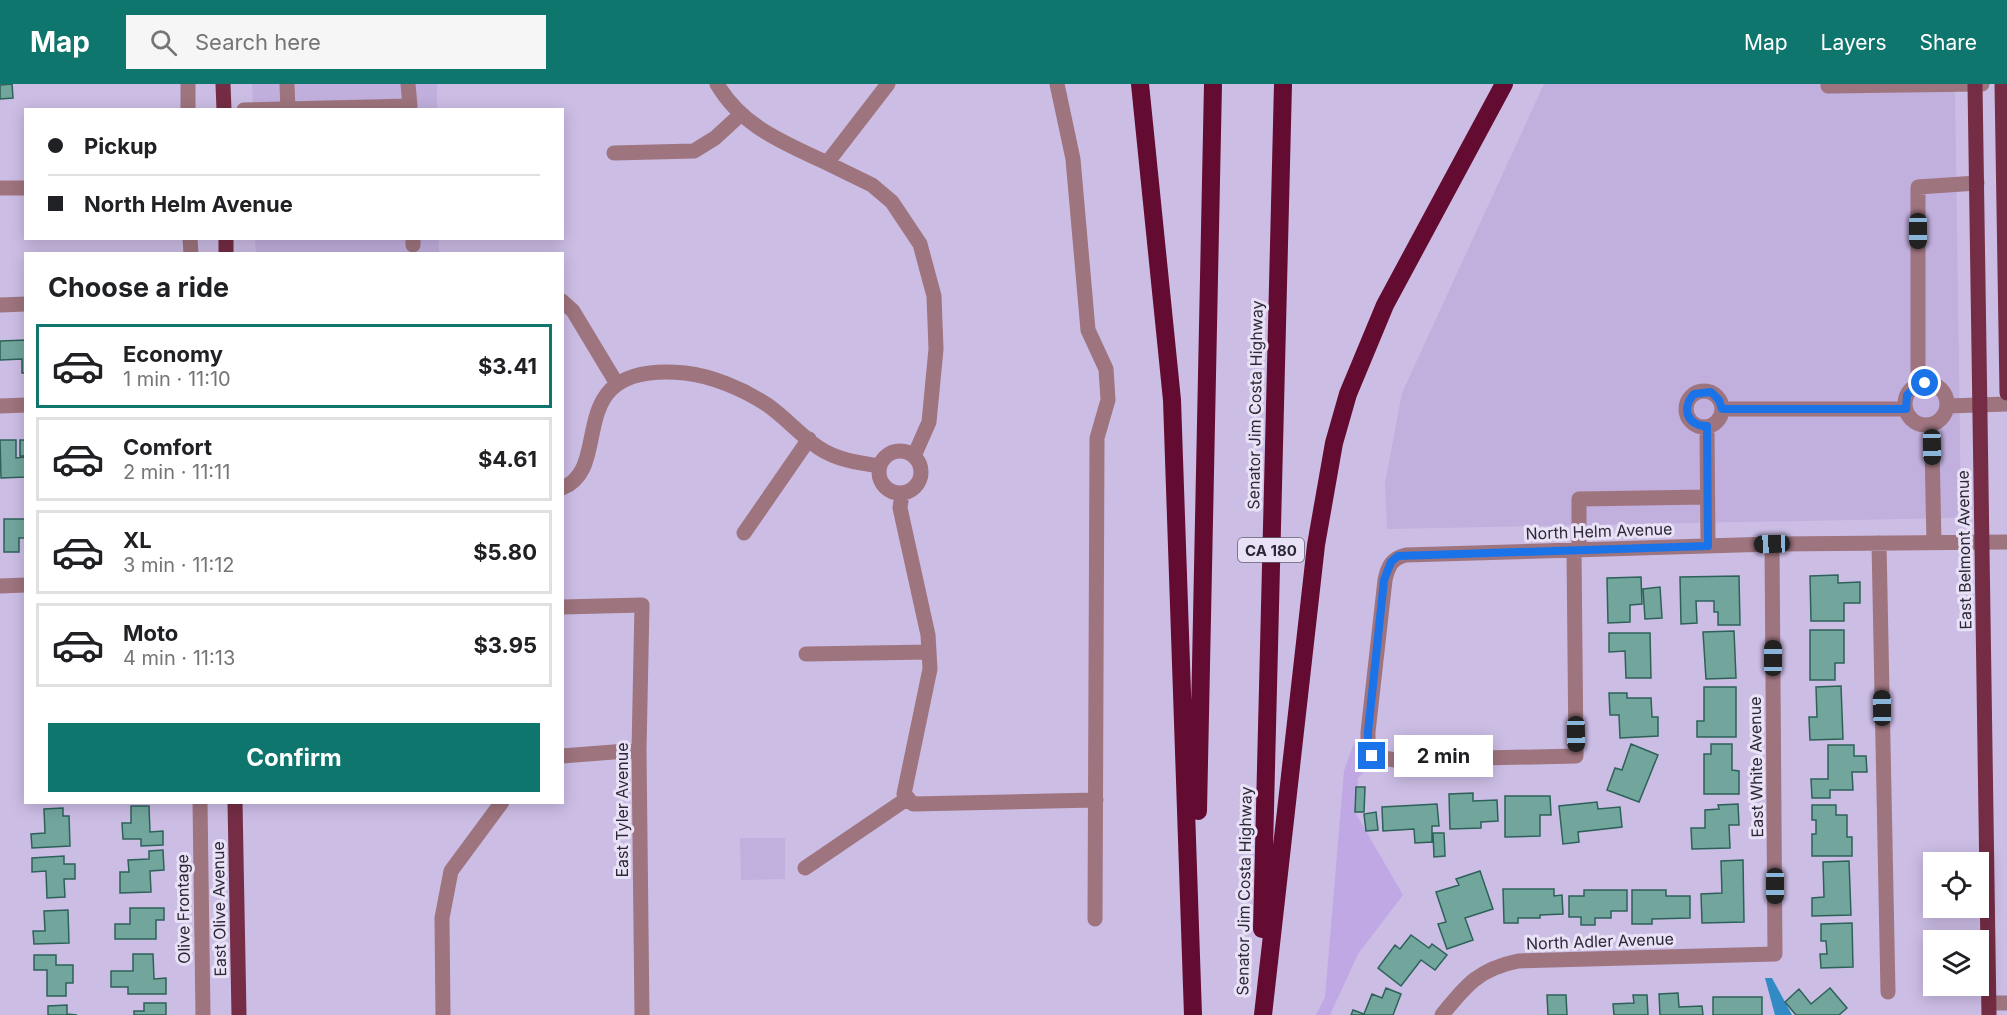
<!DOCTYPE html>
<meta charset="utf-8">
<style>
body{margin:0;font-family:Inter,sans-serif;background:#f6f6f6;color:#202124;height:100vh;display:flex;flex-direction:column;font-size:22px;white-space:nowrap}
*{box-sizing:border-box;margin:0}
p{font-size:20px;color:#757577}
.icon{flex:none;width:33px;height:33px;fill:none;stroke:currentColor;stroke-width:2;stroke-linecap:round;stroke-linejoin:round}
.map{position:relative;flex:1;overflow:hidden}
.details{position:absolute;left:24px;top:168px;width:540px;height:552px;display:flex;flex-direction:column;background:#fff;border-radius:0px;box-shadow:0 3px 15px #0003}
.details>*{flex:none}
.top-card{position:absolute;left:24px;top:24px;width:540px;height:132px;border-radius:0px;box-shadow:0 3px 15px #0003;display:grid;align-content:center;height:132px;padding:0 24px;background:#fff}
.fabs{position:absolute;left:1923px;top:768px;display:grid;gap:12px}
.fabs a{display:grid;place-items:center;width:66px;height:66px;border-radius:0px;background:#fff;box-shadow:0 3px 15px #0003;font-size:30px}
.end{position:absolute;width:27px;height:27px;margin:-14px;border:8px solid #1a73e8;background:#fff;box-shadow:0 0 0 3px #fff}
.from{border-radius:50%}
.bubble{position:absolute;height:42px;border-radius:0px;background:#fff;box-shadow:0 3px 15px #0003;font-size:20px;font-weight:700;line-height:42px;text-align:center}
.car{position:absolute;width:18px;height:36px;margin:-18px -9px;border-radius:8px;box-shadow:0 0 4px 2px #0007;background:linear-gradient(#222 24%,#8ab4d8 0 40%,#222 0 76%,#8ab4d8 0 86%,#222 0)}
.top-card b{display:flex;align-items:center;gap:21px;height:57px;font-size:22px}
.top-card b+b{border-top:2px solid #e0e0e0}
.top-card i{width:15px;height:15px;background:#202124}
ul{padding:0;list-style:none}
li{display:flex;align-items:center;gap:18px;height:84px;margin:0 12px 9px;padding:0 12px;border:3px solid #e0e0e0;border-radius:0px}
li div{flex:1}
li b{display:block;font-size:22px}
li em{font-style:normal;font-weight:700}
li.active{border-color:#0f766e}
li>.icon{width:54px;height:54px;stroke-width:1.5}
h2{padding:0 24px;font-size:27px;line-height:72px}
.cta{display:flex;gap:12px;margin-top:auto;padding:12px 24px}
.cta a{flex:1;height:69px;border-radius:0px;background:#0f766e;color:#fff;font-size:24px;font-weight:700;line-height:69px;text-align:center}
header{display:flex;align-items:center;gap:36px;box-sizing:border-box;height:84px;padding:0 30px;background:#0f766e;color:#fff}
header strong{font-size:28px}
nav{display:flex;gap:33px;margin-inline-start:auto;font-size:21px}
.search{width:420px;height:54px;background:#f6f6f6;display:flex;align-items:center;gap:15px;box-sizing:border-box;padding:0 21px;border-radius:0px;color:#757577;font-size:22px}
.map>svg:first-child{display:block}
.built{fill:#c1afdd}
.green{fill:#c0a8e5}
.water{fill:#328ac5}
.building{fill:#72a69d;stroke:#2d6159;stroke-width:1.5}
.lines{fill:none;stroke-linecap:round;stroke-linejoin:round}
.minor{stroke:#9e747e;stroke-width:15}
.major{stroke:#742d44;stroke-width:15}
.highway{stroke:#630b30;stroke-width:18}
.route{stroke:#1a73e8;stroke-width:8}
.labels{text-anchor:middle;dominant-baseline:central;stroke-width:6;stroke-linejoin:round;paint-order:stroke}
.shield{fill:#e9e2f6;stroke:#656070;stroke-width:1.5}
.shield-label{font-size:15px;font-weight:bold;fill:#2d2837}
.street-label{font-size:16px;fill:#2d2837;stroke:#e9e2f6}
</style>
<header>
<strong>Map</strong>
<div class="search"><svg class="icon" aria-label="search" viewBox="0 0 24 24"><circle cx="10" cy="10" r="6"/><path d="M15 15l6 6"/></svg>Search here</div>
<nav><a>Map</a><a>Layers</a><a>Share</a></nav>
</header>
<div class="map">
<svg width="2007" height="931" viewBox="0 0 2007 931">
<rect width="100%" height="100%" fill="#ccbde5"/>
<path class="built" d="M252,0h185v25h-184z
M1544,0h411l6,430 -8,4 -566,11 -2,-46 17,-90z
M255,155h184v14h-183z
M740,754h45v41l-44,1z"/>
<path class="green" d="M1354,659l5,18 8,8 -9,9 -2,36 47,81 -45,59 -28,61h-14l9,-18 19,-226z"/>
<path class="water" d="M1765,894h7l20,37h-17z"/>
<path class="building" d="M12,0l1,14 -13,1v-14z
M26,256v33h-4v-14l-22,1v-19z
M0,356h16v18l10,-1v20l-25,1z
M20,356h6v16h-6z
M4,435h22v19h-7v14h-15z
M1838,491v8l22,-1v21h-16v18h-33l-1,-45z
M1739,492l1,49h-22v-13h-4v-11h-18l1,22 -16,1 -1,-47z
M1641,493l1,27 -12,1v17l-22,1 -1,-45z
M1660,503l2,31 -17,1 -2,-30z
M1810,546h34v33h-9v17h-25z
M1734,547l2,47 -30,1 -3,-47z
M1609,549h41l1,45h-25l-1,-27 -16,1z
M1841,602l2,53 -33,1 -1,-23h8l-1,-30z
M1704,603h32v50h-39v-16h7z
M1609,609h18v5h24l1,19h6v19l-38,2 -1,-23h-9z
M1631,660l27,11 -19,47 -32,-12 8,-22 7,2z
M1711,660h21v26l7,1v23h-35v-40h7z
M1828,661h26v11h12l1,16h-15l1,18h-23v8h-18l-1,-19h17z
M1356,703h9l-1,25h-9z
M1473,709v8l24,-1 1,21 -17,1v6l-31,1 -1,-35z
M1505,712h45l1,19h-11v21l-35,1z
M1597,718l1,7 22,-2 2,20 -44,5 1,10 -16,2 -4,-38z
M1437,720l2,22h-7v16l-17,1 -1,-14 -31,2 -1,-24z
M1738,720l1,21h-10l1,23 -38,1 -1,-21h14v-18l14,-1 -1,-4z
M1812,721h24v10h11v22h5v19h-40v-22h4v-14h-4z
M131,722h18l1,26 13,-1v14l-22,1v-7h-18l-1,-16h9z
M63,724v8h6l1,30 -38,2 -1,-14 14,-1 -1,-24z
M1376,728l2,18 -12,1 -2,-17z
M1433,749h11l1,23 -11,1z
M163,766l1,20 -14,1 1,21 -31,1v-21h9l-1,-12 21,-1v-8z
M64,772v8h11v15h-11l1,18 -18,1 -1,-27 -14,1v-14z
M1743,776l1,62 -42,1 -1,-29 21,-1 -1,-32z
M1849,777l2,54 -39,1v-18l12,-1 -1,-35z
M1480,787l13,38 -28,9 8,22 -26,9 -9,-25 8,-2 -10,-30 23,-7 -3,-6z
M1503,805h51v7l8,-1 1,19 -23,1v3h-22v5h-14z
M1584,806h43v21h-16v7h-16v7h-14v-8h-12v-21h15z
M1632,806h34v6h24v22l-38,1v5h-20z
M130,824h34v12h-8v19h-41v-15h15z
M68,826l1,33 -35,1 -1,-13h12l-1,-20z
M1852,839l1,44 -32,1 -1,-14h7l-1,-13h-5v-17z
M1411,851l18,13 3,-4 15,11 -12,15 -14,-10 -20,26 -23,-18 17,-23 5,4z
M133,870h20l1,25 12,-1v16h-38v-7h-17v-16h22z
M34,871h22v10h17v18h-7v13h-19v-26h-13z
M1386,904l15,6 -8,21h-42l2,-5 11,4 8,-20 10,4z
M1830,904l17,20 -8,7h-43l-11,-13 14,-13 12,15z
M1678,909l1,14 23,-1 1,9h-43l-1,-21z
M1547,911h19l1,20h-19z
M1633,911h14l1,20h-34l-1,-11 21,-1z
M1713,913h49v18h-49z
M144,919h22v12h-32v-4h10z
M67,921v9l10,1h-29v-9z"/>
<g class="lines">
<path class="minor" d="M188,0v26
M287,0l1,26
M717,0c25,43 68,59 110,79l61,-79
M1057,0l16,75 15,171 18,39 2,31 -11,38 -2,481
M1828,0v2l154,-2
M244,26l166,-4 -2,-22
M614,69l80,-2 21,-13 25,-23
M827,79l45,22 20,17 28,42 14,52 2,53 -7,73 -15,34
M0,104h26
M190,154l1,16
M413,154v7
M562,217l11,10 44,73
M0,221l26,-1
M1905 320a21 21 0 1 1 42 0a21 21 0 1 1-42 0Z
M1918,301v-198l59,-4
M1686 325a18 18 0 1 1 36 0a18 18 0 1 1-36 0Z
M0,322l26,-1
M1948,322l59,-2
M1722,325h184
M1707,343l1,119
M1932,363l2,96
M879 388a21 21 0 1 1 42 0a21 21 0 1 1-42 0Z
M562,404c55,-21 -6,-127 123,-115 27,3 58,16 81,31 19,13 34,31 53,44 18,12 40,15 61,18
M902,409l-2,15 28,127 2,34 -26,125 9,10 183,-4
M744,449l65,-94
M1879,459l9,449
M1574,466l2,206 -181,4 -23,-4 -4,-11v-13l17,-152c3,-14 7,-22 21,-25l366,-11 235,-2
M1579,466v-51l128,-2
M0,502l26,-1
M562,523l80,-2 -3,145 3,265
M806,570l123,-2
M562,672l77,-6
M200,718l3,213
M805,784l103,-70
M1989,919h18
M443,931l-1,-97 9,-47 51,-69
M1442,931c24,-30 37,-46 76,-54l257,-7 -3,-410"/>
<path class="major" d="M223,0l1,26
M1975,0l14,931
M2002,0l5,309
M226,154v16
M235,718l4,213"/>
<path class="highway" d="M1140,0l32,316 21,615
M1198,727l15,-727
M1262,845l21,-845
M1263,931l53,-470 18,-102 14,-49 37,-89 119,-221"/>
</g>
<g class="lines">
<path class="route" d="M1372,672l-4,-11v-13l16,-152 7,-18 7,-6 310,-10 -1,-120c-20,0 -26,-18 -13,-32l17,-2 8,8 3,9h184l1,-14 11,-10 7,-2"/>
</g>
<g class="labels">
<rect class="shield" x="1238" y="454" width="66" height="24" rx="4.5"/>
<g class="shield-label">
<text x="1271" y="466">CA 180</text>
</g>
<g class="street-label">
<text transform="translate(1255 321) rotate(-89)">Senator Jim Costa Highway</text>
<text transform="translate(1599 447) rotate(-2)">North Helm Avenue</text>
<text transform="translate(1964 466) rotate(-91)">East Belmont Avenue</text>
<text transform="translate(1756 683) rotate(-91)">East White Avenue</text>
<text transform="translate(622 726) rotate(-90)">East Tyler Avenue</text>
<text transform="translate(1244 807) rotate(-89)">Senator Jim Costa Highway</text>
<text transform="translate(183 825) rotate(-91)">Olive Frontage</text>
<text transform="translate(219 825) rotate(-91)">East Olive Avenue</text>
<text transform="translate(1600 857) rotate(-2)">North Adler Avenue</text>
</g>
</g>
</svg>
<div class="fabs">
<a><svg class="icon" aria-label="locate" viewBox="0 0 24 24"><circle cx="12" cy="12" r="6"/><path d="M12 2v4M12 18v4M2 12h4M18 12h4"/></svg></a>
<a><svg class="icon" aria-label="layers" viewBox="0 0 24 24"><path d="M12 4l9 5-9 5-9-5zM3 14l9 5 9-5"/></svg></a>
</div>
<i class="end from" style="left:1925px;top:299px"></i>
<i class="end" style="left:1372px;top:672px"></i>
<div class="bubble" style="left:1394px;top:651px;width:99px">2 min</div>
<i class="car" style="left:1918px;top:147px;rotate:180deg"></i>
<i class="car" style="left:1932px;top:363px;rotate:179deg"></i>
<i class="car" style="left:1772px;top:460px;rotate:268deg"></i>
<i class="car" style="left:1773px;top:574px;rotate:0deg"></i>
<i class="car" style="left:1882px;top:624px;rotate:359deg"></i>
<i class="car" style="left:1576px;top:650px;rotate:179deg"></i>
<i class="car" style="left:1775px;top:802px;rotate:180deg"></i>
<div class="top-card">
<b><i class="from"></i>Pickup</b>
<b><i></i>North Helm Avenue</b>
</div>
<section class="details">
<h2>Choose a ride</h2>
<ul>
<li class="active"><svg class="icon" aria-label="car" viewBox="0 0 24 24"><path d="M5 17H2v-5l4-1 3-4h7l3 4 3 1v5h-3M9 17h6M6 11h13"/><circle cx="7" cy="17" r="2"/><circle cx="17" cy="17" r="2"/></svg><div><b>Economy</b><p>1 min · 11:10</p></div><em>$3.41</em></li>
<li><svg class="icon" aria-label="car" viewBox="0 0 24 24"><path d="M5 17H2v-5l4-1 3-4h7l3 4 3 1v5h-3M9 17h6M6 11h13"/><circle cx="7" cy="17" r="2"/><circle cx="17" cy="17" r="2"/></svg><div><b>Comfort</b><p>2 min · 11:11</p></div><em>$4.61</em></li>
<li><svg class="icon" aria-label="car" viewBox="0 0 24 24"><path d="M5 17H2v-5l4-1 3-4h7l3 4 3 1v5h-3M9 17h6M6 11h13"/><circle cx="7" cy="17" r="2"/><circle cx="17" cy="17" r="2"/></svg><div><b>XL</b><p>3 min · 11:12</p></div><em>$5.80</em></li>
<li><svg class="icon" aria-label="car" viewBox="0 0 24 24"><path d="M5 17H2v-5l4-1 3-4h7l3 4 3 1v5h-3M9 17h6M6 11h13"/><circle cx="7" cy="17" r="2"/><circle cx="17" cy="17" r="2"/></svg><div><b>Moto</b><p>4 min · 11:13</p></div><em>$3.95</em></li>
</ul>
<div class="cta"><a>Confirm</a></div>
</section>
</div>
